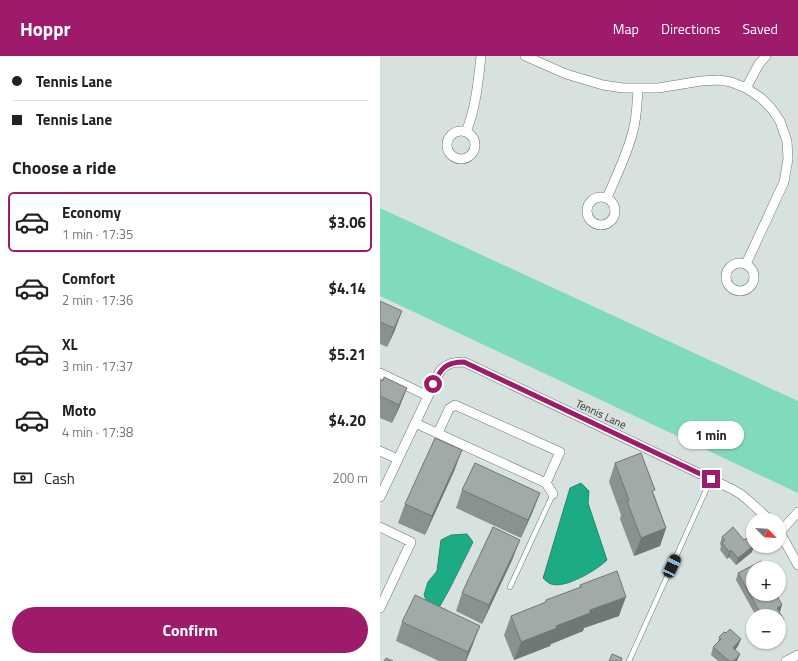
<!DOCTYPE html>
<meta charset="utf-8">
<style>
body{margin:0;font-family:"Titillium Web",sans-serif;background:#f2f2f2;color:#222;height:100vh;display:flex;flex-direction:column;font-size:15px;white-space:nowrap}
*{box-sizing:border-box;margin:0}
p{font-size:13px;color:#767676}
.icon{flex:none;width:22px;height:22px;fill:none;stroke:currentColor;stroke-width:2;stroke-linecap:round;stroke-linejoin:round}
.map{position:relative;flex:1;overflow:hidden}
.details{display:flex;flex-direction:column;background:#fff;width:380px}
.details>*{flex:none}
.hud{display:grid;align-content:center;height:88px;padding:0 12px;background:#fff}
.needle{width:26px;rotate:115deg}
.fabs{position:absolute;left:366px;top:457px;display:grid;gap:8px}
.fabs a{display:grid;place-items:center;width:40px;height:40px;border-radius:50%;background:#fff;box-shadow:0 1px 3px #0004;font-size:20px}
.end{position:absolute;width:18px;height:18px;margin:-9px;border:5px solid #9e1a6b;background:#fff;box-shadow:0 0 0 2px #fff}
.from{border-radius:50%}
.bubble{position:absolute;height:28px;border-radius:14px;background:#fff;box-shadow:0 1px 3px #0004;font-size:13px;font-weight:700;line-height:28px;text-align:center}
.car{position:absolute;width:12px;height:24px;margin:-12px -6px;border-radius:5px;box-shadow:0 0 3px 1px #0007;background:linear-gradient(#222 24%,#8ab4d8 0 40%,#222 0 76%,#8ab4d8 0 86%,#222 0)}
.hud b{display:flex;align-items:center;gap:14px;height:38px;font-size:15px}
.hud b+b{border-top:1px solid #e0e0e0}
.hud i{width:10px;height:10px;background:#222}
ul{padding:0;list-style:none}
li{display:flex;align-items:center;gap:12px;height:60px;margin:0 8px 6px;padding:0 4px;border:2px solid transparent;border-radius:6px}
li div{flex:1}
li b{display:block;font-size:15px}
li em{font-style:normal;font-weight:700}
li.current{border-color:#9e1a6b}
li>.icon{width:36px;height:36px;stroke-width:1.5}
h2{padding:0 12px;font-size:18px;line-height:48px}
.pay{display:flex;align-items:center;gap:10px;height:44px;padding:0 12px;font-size:15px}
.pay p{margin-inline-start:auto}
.action{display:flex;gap:8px;margin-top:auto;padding:8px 12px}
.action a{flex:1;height:46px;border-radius:24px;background:#9e1a6b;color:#fff;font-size:16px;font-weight:700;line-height:46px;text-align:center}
header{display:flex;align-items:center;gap:24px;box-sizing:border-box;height:56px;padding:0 20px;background:#9e1a6b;color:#fff}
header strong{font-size:19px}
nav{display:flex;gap:22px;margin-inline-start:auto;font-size:14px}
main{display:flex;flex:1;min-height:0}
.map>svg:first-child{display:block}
.green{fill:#80dbbb}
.water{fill:#1dab86;stroke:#24896f}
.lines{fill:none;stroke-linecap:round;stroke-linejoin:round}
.lane-casing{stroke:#6c7571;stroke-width:5.5}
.street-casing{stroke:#6c7571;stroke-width:10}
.lane{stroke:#fff;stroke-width:4.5}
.street{stroke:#fff;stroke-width:9}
.wall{fill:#8a928f}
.shaded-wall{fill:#717774}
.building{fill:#a1aaa6;stroke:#717774}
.route{stroke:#9e1a6b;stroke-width:5}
.labels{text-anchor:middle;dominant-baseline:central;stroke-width:3.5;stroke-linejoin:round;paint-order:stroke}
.street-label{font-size:11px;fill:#353938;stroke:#d7e1dd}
</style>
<header>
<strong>Hoppr</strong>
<nav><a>Map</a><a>Directions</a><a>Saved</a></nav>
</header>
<main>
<section class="details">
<div class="hud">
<b><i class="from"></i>Tennis Lane</b>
<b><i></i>Tennis Lane</b>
</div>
<h2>Choose a ride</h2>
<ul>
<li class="current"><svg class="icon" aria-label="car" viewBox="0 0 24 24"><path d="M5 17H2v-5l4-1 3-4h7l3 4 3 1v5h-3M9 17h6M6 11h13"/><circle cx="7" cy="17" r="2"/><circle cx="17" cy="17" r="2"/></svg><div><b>Economy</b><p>1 min · 17:35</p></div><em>$3.06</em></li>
<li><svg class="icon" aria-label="car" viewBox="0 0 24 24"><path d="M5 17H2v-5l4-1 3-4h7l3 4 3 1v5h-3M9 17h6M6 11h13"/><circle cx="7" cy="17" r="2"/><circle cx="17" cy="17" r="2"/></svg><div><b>Comfort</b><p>2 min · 17:36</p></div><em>$4.14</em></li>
<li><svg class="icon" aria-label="car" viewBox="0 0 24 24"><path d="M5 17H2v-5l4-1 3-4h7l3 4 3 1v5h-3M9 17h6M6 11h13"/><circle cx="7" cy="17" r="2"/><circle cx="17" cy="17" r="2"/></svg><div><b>XL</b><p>3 min · 17:37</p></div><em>$5.21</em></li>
<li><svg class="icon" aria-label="car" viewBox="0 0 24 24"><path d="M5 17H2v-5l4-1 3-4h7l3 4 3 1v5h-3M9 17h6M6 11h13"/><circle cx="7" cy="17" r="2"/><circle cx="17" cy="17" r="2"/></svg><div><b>Moto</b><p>4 min · 17:38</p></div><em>$4.20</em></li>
</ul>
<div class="pay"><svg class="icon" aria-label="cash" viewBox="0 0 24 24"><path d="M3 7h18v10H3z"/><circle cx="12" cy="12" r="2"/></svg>Cash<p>200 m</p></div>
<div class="action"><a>Confirm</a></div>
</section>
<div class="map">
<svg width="418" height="605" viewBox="0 0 418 605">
<rect width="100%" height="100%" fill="#d7e1dd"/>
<path class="green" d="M0,152l418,193v92l-418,-197z"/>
<path class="water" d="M201,427l8,8 -1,12 19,57c-10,10 -42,29 -56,24 -3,-1 -6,-4 -8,-6l2,-6 25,-84z
M87,478l6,8 -23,46 -10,18h-11l-5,-11 4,-13 9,-11 4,-31 10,-5z"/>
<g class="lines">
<g class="lane-casing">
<path id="lane" d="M130,531l43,-93
M249,605l82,-182"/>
</g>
<g class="street-casing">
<path id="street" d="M145,0l41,18 37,11 20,3h35l43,-7 18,-1 12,2 15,6 15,10 10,10 9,13 7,20 1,18 -4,23 -38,82
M366,32l13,-24 7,-8
M67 89a14 14 0 1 1 28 0a14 14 0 1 1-28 0Z
M86,76c10,-24 12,-50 15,-76
M207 155a14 14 0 1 1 28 0a14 14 0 1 1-28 0Z
M227,142c9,-22 20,-43 26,-67 4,-14 4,-28 5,-43
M346 221a14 14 0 1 1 28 0a14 14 0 1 1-28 0Z
M0,317l48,23
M35,367l131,60 14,-31 -105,-47 -6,4 -11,24
M0,395l18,8
M166,427l7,11
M0,441l60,-126c7,-8 14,-9 24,-9l268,127 10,6 28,25
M0,471l31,15 -31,66
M399,475l19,34
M400,476l18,-20
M406,605l12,-6"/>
</g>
<use href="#lane" class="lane"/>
<use href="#street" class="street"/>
</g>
<path class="wall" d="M0,245l15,29 -8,17 -7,-3z
M0,324l20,26 -8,17 -12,-5z
M235,407l39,31 12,34 -6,18 -26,10 -14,-37 1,-4 -12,-33z
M75,413l-30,66 -27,-12 7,-19z
M82,434l71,21 -12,27 -65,-30z
M342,481l30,15 -16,13 -7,-8 -2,2 -7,-9 1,-4 -1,-2z
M133,502l-31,66 -26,-13 6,-18z
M358,517l42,39 1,15 -2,1v-12h-23l-20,-36z
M200,529l39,31 -35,12 -1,3 -32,13 -1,2 -36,14 -10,-25 7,-19 34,-13 1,-3 33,-12z
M22,566l71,22 -7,17h-27l-43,-20z
M339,581l22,2 -3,7 -3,4 2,11h-19l-7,-6 2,-8 5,-5z"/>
<path class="shaded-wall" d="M22,255l-7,19 -8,17 7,-19z
M27,332l-7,18 -8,17 7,-18z
M82,394l-7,19 -30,66 7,-19z
M160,437l-7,18 -12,27 7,-18z
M286,472l-6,18 -26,10 7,-18z
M140,484l-7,18 -31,66 7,-19z
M373,490h1l-2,6 -16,13 2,-7z
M351,494l-2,7 -2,2 2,-7z
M246,541l-7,19 -35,12 -1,3 -32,13 -1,2 -36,14 7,-18 69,-32z
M402,549l-2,7 -6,3 3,-7z
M404,564l-3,7 -2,1v-5z
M100,570l-7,18 -7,17h-1l3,-9z
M361,583l-3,7 -7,9 2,-7z
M360,598l-3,7h-3z"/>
<path class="building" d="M0,245l22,10 -8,17 -14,-6z
M4,321l23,11 -8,17 -19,-9v-16l3,1z
M55,382l27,12 -30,66 -27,-12z
M261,397l14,37 -3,1 14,37 -25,10 -14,-37 2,-1 -14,-37z
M95,407l65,30 -12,27 -66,-30z
M113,471l27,13 -31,65 -27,-12z
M353,471l11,13 4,-3 5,6v3l-15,12 -7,-8 -2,2 -7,-9 3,-3 -3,-3z
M381,505l4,7h-12v26h23l6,11 -5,3 7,12 -5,3v-7h-17l-24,-43z
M237,515l9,26 -36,13v3l-34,13 1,2 -36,14 -10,-26 35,-14v-2l35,-13 -1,-2z
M35,539l65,31 -12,26 -66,-30z
M350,573l11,10 -8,9 7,6 -6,7h-5l-16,-14 8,-8 -2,-2 5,-5 2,1z
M232,598l10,4 -1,3h-12z
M6,602l7,3h-9z"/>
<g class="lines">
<path class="route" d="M53,328c8,-15 12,-22 31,-22l247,117"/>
</g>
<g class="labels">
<g class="street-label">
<text transform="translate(221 358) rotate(25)">Tennis Lane</text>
</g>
</g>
</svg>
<div class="fabs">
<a><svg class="needle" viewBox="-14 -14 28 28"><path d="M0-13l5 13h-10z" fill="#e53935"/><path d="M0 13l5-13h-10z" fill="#767676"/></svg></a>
<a>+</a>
<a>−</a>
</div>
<i class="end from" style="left:53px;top:328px"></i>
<i class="end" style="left:331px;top:423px"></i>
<div class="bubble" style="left:298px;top:365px;width:66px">1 min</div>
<i class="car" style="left:292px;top:510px;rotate:25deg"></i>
</div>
</main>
